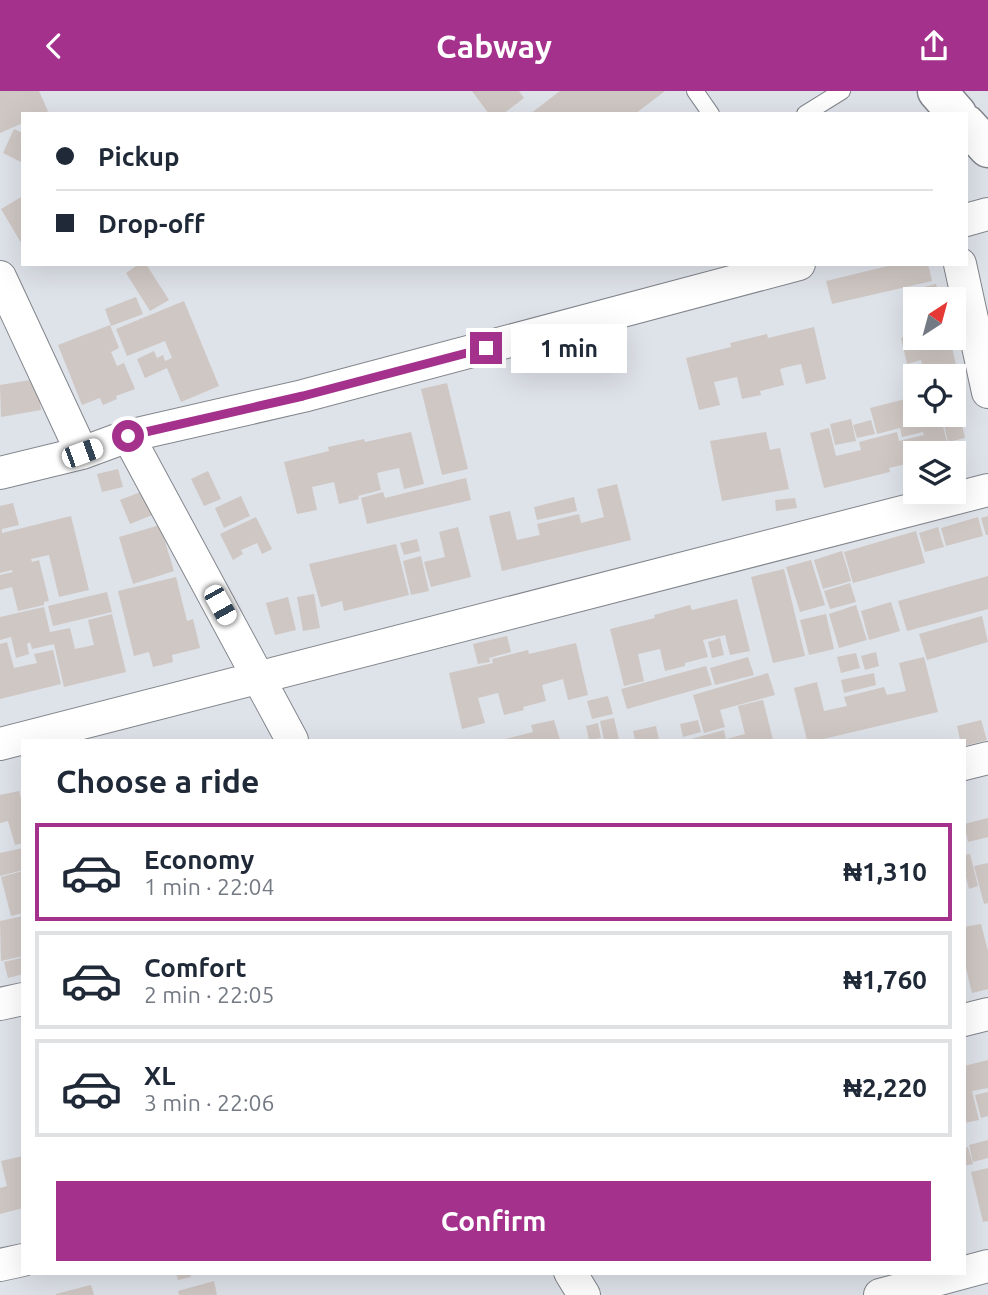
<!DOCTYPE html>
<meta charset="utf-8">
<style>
body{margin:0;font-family:Ubuntu,sans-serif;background:#f6f6f7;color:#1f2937;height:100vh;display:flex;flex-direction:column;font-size:26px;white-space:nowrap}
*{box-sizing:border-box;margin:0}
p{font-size:23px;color:#747a83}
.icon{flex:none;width:38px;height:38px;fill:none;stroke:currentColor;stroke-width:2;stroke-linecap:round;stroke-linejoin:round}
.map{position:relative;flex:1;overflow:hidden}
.details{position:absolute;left:21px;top:648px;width:945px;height:536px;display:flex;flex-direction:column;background:#fff;border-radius:0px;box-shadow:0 7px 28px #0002}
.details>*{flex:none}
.hud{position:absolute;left:21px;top:21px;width:947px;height:154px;border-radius:0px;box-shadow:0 7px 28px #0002;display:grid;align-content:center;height:154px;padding:0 35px;background:#fff}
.needle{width:46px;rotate:36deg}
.buttons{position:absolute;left:903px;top:196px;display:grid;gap:14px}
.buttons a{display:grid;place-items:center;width:63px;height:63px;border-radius:0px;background:#fff;box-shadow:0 7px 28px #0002;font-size:35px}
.end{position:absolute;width:32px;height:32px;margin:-16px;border:9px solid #a4328d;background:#fff;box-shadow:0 0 0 4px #fff}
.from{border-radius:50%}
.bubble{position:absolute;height:49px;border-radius:0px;background:#fff;box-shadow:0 7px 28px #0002;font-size:23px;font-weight:600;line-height:49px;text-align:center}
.car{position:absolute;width:21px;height:42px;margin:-21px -10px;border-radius:9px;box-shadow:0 0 5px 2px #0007;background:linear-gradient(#fff 24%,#345 0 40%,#fff 0 76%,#345 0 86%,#fff 0)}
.hud b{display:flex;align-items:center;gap:24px;height:66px;font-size:26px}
.hud b+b{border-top:2px solid #e0e1e3}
.hud i{width:18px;height:18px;background:#1f2937}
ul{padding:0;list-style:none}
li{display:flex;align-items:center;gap:21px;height:98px;margin:0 14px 10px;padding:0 21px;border:4px solid #e0e1e3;border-radius:0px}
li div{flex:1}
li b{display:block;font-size:26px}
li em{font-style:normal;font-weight:600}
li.on{border-color:#a4328d}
li>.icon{width:63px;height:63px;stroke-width:1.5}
h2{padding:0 35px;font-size:32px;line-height:84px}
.primary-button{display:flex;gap:14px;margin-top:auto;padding:14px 35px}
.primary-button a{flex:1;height:80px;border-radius:0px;background:#a4328d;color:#fff;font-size:28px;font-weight:600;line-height:80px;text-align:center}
header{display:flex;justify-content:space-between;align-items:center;height:91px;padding:0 35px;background:#a4328d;color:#fff;font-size:32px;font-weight:600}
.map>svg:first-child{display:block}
.building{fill:#cfc7c3}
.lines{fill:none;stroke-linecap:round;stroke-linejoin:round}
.service-casing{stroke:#82868c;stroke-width:18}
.minor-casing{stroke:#82868c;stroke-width:34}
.trunk-casing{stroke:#82868c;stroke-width:41}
.service{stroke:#fff;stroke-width:16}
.minor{stroke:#fff;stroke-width:32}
.trunk{stroke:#fff;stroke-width:38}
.route{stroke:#a4328d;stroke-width:9}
</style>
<header><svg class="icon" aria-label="back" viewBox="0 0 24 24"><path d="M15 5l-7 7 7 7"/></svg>Cabway<svg class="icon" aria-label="share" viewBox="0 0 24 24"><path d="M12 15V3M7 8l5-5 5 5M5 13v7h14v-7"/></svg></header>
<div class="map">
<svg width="988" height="1204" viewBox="0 0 988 1204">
<rect width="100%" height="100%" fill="#dee2e9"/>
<path class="building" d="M0,0h39l9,20 -5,3h-20v9l-23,10z
M472,0h47l5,7 -21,16h-14z
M560,0h105l-30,23h-105z
M14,38l9,4v30l-20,-10z
M23,105v50l-22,-37z
M139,173h7l23,36 -19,11 -24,-38z
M896,173h32l4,17 -100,23 -6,-23z
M936,193l4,15h-25v39h35l8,36 -8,2h-25l-4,-16 -14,4 -6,-26 13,-3 -10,-43z
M136,206l7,17 -32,12 -6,-17z
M184,210l35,85 -38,16 -14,-34 -22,10 -8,-19 17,-8 3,7 6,-3 2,6 7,-3 -7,-17 -38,15 -11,-27z
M110,234l9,23 -8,4 6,14 7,-3 11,26 -19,7 1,3 -14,6 -3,-7 -18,7 -24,-60z
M814,236l12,52 -20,5 -5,-20 -14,3 -7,2 4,16 -24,6 1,4 -19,4 -5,-22 -23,5 6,23 -21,5 -13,-52 45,-11 -1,-4 37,-9 1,4z
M36,288l5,31 -40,7 -1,-32z
M447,292l21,86 -26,6 -21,-86z
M913,306l2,18h25l10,38h-35v9l-26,6 1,4 -66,16 -14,-55 19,-5 7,28 25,-6 -2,-8 38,-10 2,9 25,-6 -1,-3 -21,5 -2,-9 -23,6 -7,-26z
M958,317l7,30 -17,4 -6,-27h12v-6z
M851,328l5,22 -21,4 -5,-21z
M871,329l4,14 -18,4 -4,-13z
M411,341l13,52 -20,5 -5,-21 -22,5 4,17 -23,6 1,3 -20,5 -5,-22 -22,5 5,23 -20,4 -13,-52 45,-11 -1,-4 36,-8 1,3z
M766,341l4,18 10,-2 9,41 -67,12 -12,-60z
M118,378l5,18 -21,5 -5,-18z
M208,380l13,28 -17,7 -13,-27z
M466,387l5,22 -104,24 -6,-26 22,-6 2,6z
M617,393l14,56 -129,31 -13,-55 21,-5 7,29 23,-5 -3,-11 42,-10 2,9 23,-6 -7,-28z
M143,400l9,24 -22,9 -10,-24z
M241,405l9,20 -26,12 -9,-20z
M574,406l3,14 -40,9 -3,-13z
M795,407l2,10 -21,3 -1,-11z
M13,412l6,22 -17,4v4l69,-17 18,74 -30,7 -10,-42 -18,4 1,3 7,-2 10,41 -5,1v3l-26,6 -6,-24 -12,3v-15l13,-3 -1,-2 -12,3v-67z
M988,425v19h-2l-5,-17z
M256,426l16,32 -10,5 -5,-11 -16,7 2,4 -10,6 -13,-26z
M978,426l5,19 -37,10 -5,-18z
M160,434l14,46 -41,13 -14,-47z
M458,436l13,50 -40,10 -7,-25 21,-5 -6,-25z
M938,436l6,20 -19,5 -6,-19z
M916,440l9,32 -72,20 -9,-31z
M417,448l3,12 -16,4 -4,-12z
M396,453l13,51 -65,16 -2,-10 -21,6 -12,-43z
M842,460l9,30 -28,8 -9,-29z
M421,465l8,35 -18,4 -8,-34z
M811,469l14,45 -25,7 -14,-45z
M784,478l21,87 -32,7 -22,-86z
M988,485v33l-81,22 -9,-30z
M176,486l11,44 6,-2 7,29 -28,7 1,7 -20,5 -4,-15 -15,4 -16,-65z
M850,492l6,19 -26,7 -6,-18z
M107,501l5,20 -59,14 -5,-20z
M314,503l6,34 -17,3 -6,-34z
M288,506l8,33 -21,5 -9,-32z
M737,508l13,52 -20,4 -5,-20 -22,5 5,17 -23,6v3l-20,5 -5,-22 -22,5 6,27 -20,5 -14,-57 45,-11 -1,-3 36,-10 2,5z
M891,511l9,29 -31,9 -8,-29z
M856,514l11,35 -28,8 -10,-34z
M44,516l6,25 20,-4 5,21 19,-4 -6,-25 24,-6 14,58 -62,15 -10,-43 -22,5 -2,-7 -3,2 2,10 -13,4 -5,-21 -11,3v-23z
M826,523l8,35 -25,6 -9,-35z
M982,525l6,26 -61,18 -8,-26z
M507,545l4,16 -22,6 1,4 -12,2 -5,-20z
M720,547l4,17 -12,3 -4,-16z
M7,551l7,26 23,-5 -3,-9 19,-4 8,34 -61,15v-55z
M576,552l12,52 -20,5 -5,-21 -21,6 4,16 -23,6 1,3 -20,5 -6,-22 -20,5 7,25 -23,6 -13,-56 44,-10 -1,-4 36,-9 1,4z
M876,561l3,14 -14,4 -4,-14z
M856,562l4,15 -19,5 -4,-16z
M748,566l6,18 -39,10 -5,-17z
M924,566l14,55 -119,28h-12l-13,-52 23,-6 7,29 23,-5 -3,-9 40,-10 3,8 19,-4 -7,-28z
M706,575l6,19 -85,24 -6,-20z
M768,582l7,22 -55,15 5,17 -21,6 -11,-38z
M874,582l2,12 -32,8 -3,-13z
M608,605l5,18 -21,5 -5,-18z
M763,609l10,40h-86l37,-10 2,9 19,-5 -7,-28z
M614,627l5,22h-15l-4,-19z
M554,629l6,20h-59l32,-8 -2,-7z
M698,629l3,12 -18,5 -3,-13z
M981,629l6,20 -23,6v-6h-4l-3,-14z
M598,632l3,15 -12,2 -3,-14z
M656,635l3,14h-24l-2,-9z
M19,700l4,16v36l-8,2 -7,-24 -8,2v-28z
M988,727v19l-20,5 -4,-18z
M23,757v22l-23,6v-23z
M970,763l8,32 -9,3 -5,-20v-14z
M988,772v40l-4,1 -10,-38z
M23,780v42l-12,3 -10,-39z
M23,825v40l-22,5 -1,-40z
M981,833l7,27v38l-16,4 -8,-33v-33z
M21,867l2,16 -15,4 -4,-16z
M988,969v28l-16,3 7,29 -15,3v-57z
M988,1001v24l-7,2 -6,-23z
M988,1049v18l-15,4 -4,-17z
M968,1056l5,17 -9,2v-18z
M23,1065v52l-23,6v-26l7,-2 -6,-25z
M988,1077v53l-5,1 -12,-50z
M176,1181h14l1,5 -13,3z
M214,1190l3,14h-38l-1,-4z
M91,1194l3,10h-38v-1z"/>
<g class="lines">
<g class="service-casing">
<path id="service" d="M695,0l16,23
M805,23l37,-23"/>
</g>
<g class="minor-casing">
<path id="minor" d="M966,129l22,-6
M960,173l28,128
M0,186l82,176
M128,345l164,304
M0,382l82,-20 46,-17 175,-40 496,-132
M0,653l988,-254
M964,673l24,-6
M0,913l23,-5
M964,929l24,-6
M0,1174l23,-5
M570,1181l14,23
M880,1204l108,-29"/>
</g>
<g class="trunk-casing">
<path id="trunk" d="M937,0l20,23
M966,33l22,24"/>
</g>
<use href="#service" class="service"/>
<use href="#minor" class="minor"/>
<use href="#trunk" class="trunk"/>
</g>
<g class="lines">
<path class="route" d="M128,345l175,-40 183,-48"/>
</g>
</svg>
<div class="buttons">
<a><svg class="needle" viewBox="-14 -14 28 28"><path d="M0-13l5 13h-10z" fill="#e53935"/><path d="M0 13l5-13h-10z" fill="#747a83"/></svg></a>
<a><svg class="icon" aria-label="locate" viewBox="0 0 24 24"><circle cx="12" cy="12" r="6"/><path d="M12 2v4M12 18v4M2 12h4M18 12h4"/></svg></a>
<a><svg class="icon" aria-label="layers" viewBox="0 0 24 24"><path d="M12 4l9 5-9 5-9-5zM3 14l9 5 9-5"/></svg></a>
</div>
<i class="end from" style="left:128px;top:345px"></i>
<i class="end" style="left:486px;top:257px"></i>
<div class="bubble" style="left:511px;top:233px;width:116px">1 min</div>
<i class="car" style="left:82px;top:362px;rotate:70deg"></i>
<i class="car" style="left:220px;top:514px;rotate:151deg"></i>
<div class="hud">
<b><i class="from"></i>Pickup</b>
<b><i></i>Drop-off</b>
</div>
<section class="details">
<h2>Choose a ride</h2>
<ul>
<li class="on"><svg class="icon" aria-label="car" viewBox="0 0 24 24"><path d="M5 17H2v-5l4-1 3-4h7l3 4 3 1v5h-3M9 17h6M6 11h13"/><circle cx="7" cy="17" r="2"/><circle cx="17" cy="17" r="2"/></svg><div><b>Economy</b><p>1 min · 22:04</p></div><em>₦1,310</em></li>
<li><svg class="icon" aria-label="car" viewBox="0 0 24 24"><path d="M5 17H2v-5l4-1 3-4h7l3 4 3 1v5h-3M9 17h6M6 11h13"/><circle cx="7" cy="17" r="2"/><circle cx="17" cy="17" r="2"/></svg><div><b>Comfort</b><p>2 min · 22:05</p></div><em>₦1,760</em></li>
<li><svg class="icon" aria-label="car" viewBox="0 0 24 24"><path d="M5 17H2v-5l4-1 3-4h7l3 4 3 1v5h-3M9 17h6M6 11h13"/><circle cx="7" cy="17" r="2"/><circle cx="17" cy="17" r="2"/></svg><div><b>XL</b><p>3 min · 22:06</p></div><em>₦2,220</em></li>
</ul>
<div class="primary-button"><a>Confirm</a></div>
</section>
</div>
